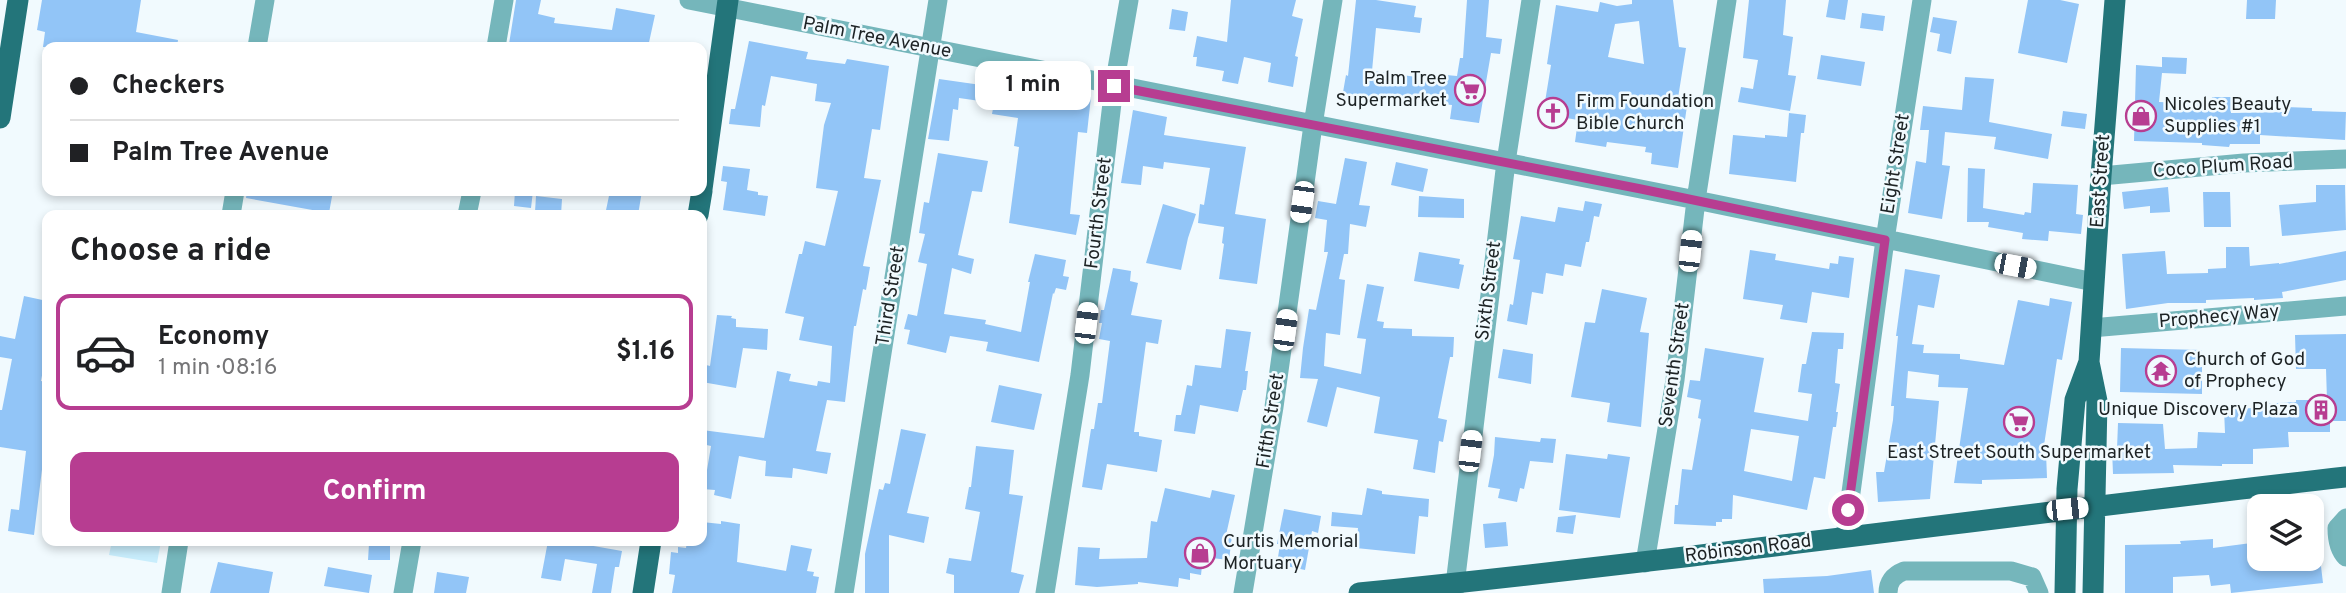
<!DOCTYPE html>
<meta charset="utf-8">
<style>
body{margin:0;font-family:Overpass,sans-serif;background:#f6f6f6;color:#202124;height:100vh;display:flex;flex-direction:column;font-size:26px;white-space:nowrap}
*{box-sizing:border-box;margin:0}
p{font-size:23px;color:#757577}
.icon{flex:none;width:38px;height:38px;fill:none;stroke:currentColor;stroke-width:2;stroke-linecap:round;stroke-linejoin:round}
.map{position:relative;flex:1;overflow:hidden}
.details{position:absolute;left:42px;top:210px;width:665px;height:336px;display:flex;flex-direction:column;background:#fff;border-radius:14px;box-shadow:0 4px 10px #0003}
.details>*{flex:none}
.hud{position:absolute;left:42px;top:42px;width:665px;height:154px;border-radius:14px;box-shadow:0 4px 10px #0003;display:grid;align-content:center;height:154px;padding:0 28px;background:#fff}
.buttons{position:absolute;left:2247px;top:494px;display:grid;gap:14px}
.buttons a{display:grid;place-items:center;width:77px;height:77px;border-radius:14px;background:#fff;box-shadow:0 4px 10px #0003;font-size:35px}
.end{position:absolute;width:32px;height:32px;margin:-16px;border:9px solid #b73d91;background:#fff;box-shadow:0 0 0 4px #fff}
.from{border-radius:50%}
.bubble{position:absolute;height:49px;border-radius:14px;background:#fff;box-shadow:0 4px 10px #0003;font-size:23px;font-weight:700;line-height:49px;text-align:center}
.car{position:absolute;width:21px;height:42px;margin:-21px -10px;border-radius:9px;box-shadow:0 0 5px 2px #0007;background:linear-gradient(#fff 24%,#345 0 40%,#fff 0 76%,#345 0 86%,#fff 0)}
.hud b{display:flex;align-items:center;gap:24px;height:66px;font-size:26px}
.hud b+b{border-top:2px solid #e0e0e0}
.hud i{width:18px;height:18px;background:#202124}
ul{padding:0;list-style:none}
li{display:flex;align-items:center;gap:21px;height:116px;margin:0 14px 10px;padding:0 14px;border:4px solid transparent;border-radius:14px}
li div{flex:1}
li b{display:block;font-size:26px}
li em{font-style:normal;font-weight:700}
li.on{border-color:#b73d91}
li>.icon{width:63px;height:63px;stroke-width:1.5}
h2{padding:0 28px;font-size:32px;line-height:84px}
.action{display:flex;gap:14px;margin-top:auto;padding:14px 28px}
.action a{flex:1;height:80px;border-radius:14px;background:#b73d91;color:#fff;font-size:28px;font-weight:700;line-height:80px;text-align:center}
.map>svg:first-child{display:block}
.green{fill:#c8edfc}
.building{fill:#92c5f7;fill-rule:evenodd}
.lines{fill:none;stroke-linecap:round;stroke-linejoin:round}
.minor{stroke:#75b6bb;stroke-width:19}
.major{stroke:#23757a;stroke-width:21}
.route{stroke:#b73d91;stroke-width:9}
.labels{text-anchor:middle;dominant-baseline:central;stroke-width:5;stroke-linejoin:round;paint-order:stroke}
.street-label{font-size:19px;fill:#1d2325;stroke:#f1fafe}
.poi-label{font-size:19px;fill:#1d2325;stroke:#f1fafe;text-anchor:start}
</style>
<div class="map">
<svg width="2346" height="593" viewBox="0 0 2346 593">
<rect width="100%" height="100%" fill="#f1fafe"/>
<path class="green" d="M112,541h49l-4,22 -48,-8z"/>
<path class="building" d="M42,0h99l-5,32 42,8 -1,7h-134l2,-15 -8,-2z
M516,0h25l-3,14 17,4 -1,5 58,7 4,-22 39,7 -7,32h-125l-14,-3z
M1231,0h65l-4,16 11,3 -8,37 3,1 -5,30 -25,-5 3,-19 -27,-6 -6,27 -16,-3 2,-10 -28,-5 1,-9h-4l4,-21 30,6z
M1356,0h20l40,6 -2,11 8,1 -2,15 -44,-5 -4,43 52,7 1,-5 32,3 3,-18h3l4,-58h22l-3,37 16,2 -2,15 -9,-1 -12,70 -29,-4 2,-14 -30,-3v-3l-43,-5 -1,10 -36,-6 4,-23 2,1z
M1632,0h41l6,47 7,1 -8,50 10,1 -10,69 -27,-4 1,-11 -7,-1 1,-5 -39,-5 -1,5 -31,-5 3,-22 -35,-6 8,-49 -4,-1 9,-59 42,7 2,-10 17,4 15,-2zM1639,21l5,43 -36,-7 7,-33z
M1749,0h37l-3,35 10,2 -5,38 8,1 -6,35 -52,-9 3,-15 12,2 5,-29 -15,-2z
M1829,0h19l-3,20 -19,-3z
M2028,0h32l19,4 -12,59 -49,-10z
M2247,0h29l-1,19h-29z
M1172,9l16,3 -3,19 -16,-2z
M1862,13l23,3 -2,15 -23,-3z
M1933,17l24,4 -6,33 -14,-3 3,-17 -10,-2z
M749,41l59,11 -2,7 39,5 2,-5 42,7 -9,64 -8,-1 -8,49 17,2 -18,86 7,1 -4,23 -3,-1 -7,37h-2l-9,76 -18,-2 -11,51 15,2 -4,21 -34,-6 -1,10 -27,-2 1,-15 -27,-5 -8,43 -17,-4 1,-5 -13,-1v-14l4,1 5,-30 -9,-2v-14l62,8 13,-67 14,3 -2,7 28,5 1,-5 12,2 2,-37 -33,-6 5,-23 -19,-4 14,-59h3l3,-13 20,5 13,-55 -22,-3 8,-63 7,-22 -16,-2 2,-17 -46,-8 -6,30 -3,-1 -2,22 -31,-3 2,-15h4z
M1821,55l44,7 -4,24 -44,-7z
M2162,57l25,1 -1,16 -24,-1 -3,29 52,2 1,-7h20l-1,16 54,-1v-5l27,1v3l34,1 -1,28 -85,-5v9h-30l-1,3 -27,-2v-2l-68,-2 2,-76 26,2z
M1965,77l29,2 -5,43 63,12 -4,25 -54,-10 2,-12 -51,-5 -3,33 8,1 -8,53 -34,-6 8,-52 10,2 3,-33h-9l3,-24 39,4z
M939,79l119,17 33,1 -4,36 -9,-1 -8,82 10,1 -4,20 -67,-12 10,-76 -5,-1 4,-28 -26,-4 2,-11 -35,-5 -1,12 -5,-1 -4,32 -21,-2z
M1133,110l34,7 -3,18 82,12 -11,67 31,5 -9,65 -38,-5 5,-35 -2,-1 2,-16 -26,-4 2,-19 4,1 6,-37 -46,-6 -1,7 -20,-3 -2,19 -20,-2z
M2063,111l24,3 -2,15 -24,-3z
M1789,113l17,2 -2,18h-3l-5,49 -67,-8 4,-39 32,3v-3l22,2z
M938,153l50,8 -6,31 -10,-1 -14,64 16,4 -3,15 -19,-6 -8,46 42,6 -1,4 36,8 9,-50h-2l7,-28 31,6 -3,16 6,1 -3,13 -10,-2 -2,6 -1,-1 -14,69 -53,-11 2,-9 -38,-6 -4,17 -39,-9 3,-14 -6,-1 4,-15 9,2 10,-52 -9,-2 7,-28 -6,-1 5,-31 5,1z
M1345,158l22,4 -8,43 11,1 -4,21 -16,-3 -2,30h-4l-5,25 6,1 -5,55 -14,-2 -2,33 37,8 5,-35 -9,-1 10,-54 17,3 -7,34 7,1 -1,6 29,1v7l42,1 -1,20h-3l-12,61 9,2 -4,22 -4,-1 -4,32 -22,-4 5,-29 -44,-7 6,-36 -43,-10 -10,40 -20,-5 11,-43 -18,-1 3,-30 6,-39 7,1 12,-58h-4l3,-32 -12,-2 3,-17 18,3z
M1396,162l32,7 -5,23 -32,-7z
M723,166l27,3 -3,21 11,2v3l10,1 -3,20 -42,-6 4,-28 -6,-1z
M1968,168l17,1 -2,39 41,7 1,-3 6,1 2,-30 45,2 -2,29 7,1 -2,19 -32,-3 -1,10 -26,-2 1,-6 -35,-6 1,-5h-22z
M2316,185h29l1,45 -64,6 -3,-31 37,-3z
M2168,187l2,25 -20,1v-7l-26,3 -2,-17z
M247,191h86l-4,22 -83,-15z
M515,191h18l-2,17 -17,-2z
M610,191h32l-4,24h-33z
M2203,192h27l1,35h-27z
M536,196l26,3 -1,16h-20v-3h-6z
M1419,196l45,3v19l-46,-1z
M1585,201l17,3 -3,13 -5,-1 -5,26h-3l-5,25 -16,-3 -2,12 -17,-3 -3,21 -11,-2 -5,33 -20,-4 3,-17 3,1 7,-45 -7,-1 8,-43 34,6 3,-15 25,4z
M1163,204l33,10 -8,24 -7,32 -35,-7z
M2226,247h23l1,19 29,-3v1l67,-13v29l-64,12 1,6 -29,2v-2l-48,2v3h-38l-42,6 -4,-55 43,-3 2,23 41,-1v-4l18,-1z
M1750,250l26,4 -1,6 54,9 1,-6 8,1 1,-8 15,2 -5,40 -37,-6 -5,31 -27,-4 3,-14 -40,-6z
M1419,252l41,7 -1,5 5,1 -5,24 -45,-8z
M1113,268l18,3 -1,10 8,2 -7,32 31,5 -4,24 -12,-2 -12,90h5v4l23,4 -5,32 -50,-8 -5,26 -20,-3 9,-58h3l4,-26h4l8,-62 -11,-2 3,-16h-3l2,-13h3z
M1905,269l35,6 -6,33 -16,-3 -6,39 12,1 -1,8 37,1v5l44,6 14,-65 31,6 1,-8 22,4 -10,58 -5,-1 -14,93h3l1,26 -65,2v4l-28,-1 14,-95 -30,-1 1,-12 -31,-4 -2,27 33,3 -9,98 -52,3 -2,-30h8l9,-52 1,-14h-3l7,-70h-2z
M1602,289l45,9 -7,34 9,1 -8,94 -34,-5 3,-19 -39,-6 14,-75 10,1z
M24,296l23,5v47l-6,33 6,1v71h-3l-10,82 -26,-4 3,-22 8,1 7,-59 -26,-4v-37h2l10,-51 -12,-2v-21l15,3z
M717,315l15,1 -1,2 5,1v8l32,2 -1,21 -24,-2 -7,40 -34,-6v-18l8,2z
M1226,329l25,3 -6,39h3l-2,19h-3l-5,22 -38,-7 -5,29 -21,-3 2,-16h5l6,-30 5,1 3,-21 26,3z
M1812,332l32,1 -1,16h-5l-3,34 5,1 -4,28h2l-2,15h-3l-8,52 -11,-2 -7,33 -74,-15 -1,24h-10v3h-6v4l-42,-2 1,-19h3l4,-36 10,1 9,-51 -3,-1 3,-18 -14,-3 3,-17 10,1 5,-33 59,10 -10,54 54,9 4,-27 -14,-2 4,-28h4zM1751,429l48,7 -7,45 -48,-10z
M2346,334v87h-16v11h-42l1,15 -36,2v15h-31v2l-49,-1 1,8 -61,1 -1,-25h5l1,-26 45,1 2,25 32,-1 1,-16 27,1 -1,-24 33,-1 -1,-4 40,-2v-2h31l-1,-31h-30l-1,-34z
M2121,348l81,2v44l-82,-2z
M1503,349l30,5 -2,30 -33,-6z
M999,385l43,9 -8,36 -43,-8z
M901,429l25,5 -19,79 22,4 -5,26 -35,-8v58h-24v-39l14,-65 4,1 2,-7 5,1z
M1495,437l45,5 1,-4 15,1 -3,24 -23,-2 -6,28 -4,-1 -3,14 -19,-4 2,-9 -12,-2 6,-32z
M976,446l38,4 -5,44 14,2 -12,76 13,3 -5,18h-65v-18l-8,-2 3,-15 22,3 9,-49 -15,-3 4,-22h2z
M1566,454l41,5 1,-5 22,3 -10,61 -61,-8z
M1165,488l45,10 2,-8 23,5 -9,40 6,1 -3,24 -26,-3 -2,18 -11,-2v7l-11,-2 -1,9 -40,-5v2l-41,3 -22,-2 3,-38 22,1 -1,11 48,-1 4,-37 6,1z
M1367,488l15,3v3l47,5 -1,18 -9,-1 -4,38 -59,-6 2,-20 -27,-2 1,-14 30,3z
M1284,509l37,7 -3,17 -6,-2 -7,39 -28,-6 3,-20h-3z
M1576,515l-3,19 -17,-2 2,-15z
M721,521l19,3 -3,38 49,9 5,-26 21,4 -5,22 7,1 -1,4 6,1 -3,16h-144l3,-18 -6,-1 2,-22 7,1v-6l8,1 1,-7h15v-19l19,2z
M1506,522l2,24 -23,2 -2,-24z
M2213,539v9l46,-6v16h61l3,25 -92,10 -1,-9 -19,2 -2,-11 -36,2v16h-48v-48l56,-1 -1,-3z
M548,541h17l57,10 -3,16h-4l-4,26h-19l5,-29 -32,-5 -4,22 -20,-3z
M369,544h21v16h-22z
M218,562l55,10 -4,21h-59z
M328,567l44,8 -3,18 -45,-7z
M1871,570l3,23h-110l-1,-14 64,-3z
M437,572l32,5 -3,16h-32z"/>
<g class="lines">
<path class="minor" d="M689,0l1007,200 398,82
M257,47l8,-47
M496,47l8,-47
M2101,176l143,-13 102,-4
M231,215l4,-24
M467,215l5,-24
M2091,328l255,-22
M2346,518l-9,10c0,10 1,21 9,29
M1845,537l40,-297 37,-240
M1645,563l30,-183 21,-180 31,-200
M171,593l8,-52
M403,593l9,-52
M844,593l94,-593
M1045,593l35,-218 34,-289 15,-86
M1243,593l31,-186 39,-282 20,-125
M1454,593l52,-431 25,-162
M1888,593c0,-12 6,-18 16,-22h107l21,6 7,16"/>
<path class="major" d="M0,118l18,-118
M702,189l26,-189
M698,215l4,-24
M643,593l8,-52
M1359,593c329,-33 658,-79 987,-116
M2065,593l2,-104 8,-89 14,-38
M2093,593l4,-192 -8,-39 12,-186 14,-176"/>
</g>
<g class="lines">
<path class="route" d="M1114,86l527,103 244,51 -37,270"/>
</g>
<defs>
<g id="supermarket-ring" transform="scale(1.575)"><circle r="9.5" fill="#f1fafe" stroke="#b73d91" stroke-width="1.5"/><path d="M-6-5.5h2.5l.6 2H6L4.5 2H-2.5L-4.4-4H-6ZM-1.5 3.2a1.3 1.3 0 1 0 .1 0ZM3 3.2a1.3 1.3 0 1 0 .1 0Z" fill="#b73d91"/></g>
<g id="church-ring" transform="scale(1.575)"><circle r="9.5" fill="#f1fafe" stroke="#b73d91" stroke-width="1.5"/><path d="M-1.2-6h2.4v3.5h3.3v2.4h-3.3V6h-2.4V-.1h-3.3v-2.4h3.3Z" fill="#b73d91"/></g>
<g id="shop-ring" transform="scale(1.575)"><circle r="9.5" fill="#f1fafe" stroke="#b73d91" stroke-width="1.5"/><path d="M-5-2.5h2.3a2.7 3.5 0 0 1 5.4 0H5L5.5 6h-11ZM-1.5-2.5h3a1.5 2.3 0 0 0-3 0Z" fill="#b73d91"/></g>
<g id="temple-ring" transform="scale(1.575)"><circle r="9.5" fill="#f1fafe" stroke="#b73d91" stroke-width="1.5"/><path d="M0-6L5-2H3V0L6.5 2.5H4V6H1.5V3h-3V6H-4V2.5H-6.5L-3 0V-2H-5Z" fill="#b73d91"/></g>
<g id="building-ring" transform="scale(1.575)"><circle r="9.5" fill="#f1fafe" stroke="#b73d91" stroke-width="1.5"/><path d="M-4-6H4V6H1V3H-1V6H-4ZM-2.5-4.3h1.7v1.8h-1.7ZM.8-4.3h1.7v1.8H.8ZM-2.5-1h1.7V.8h-1.7ZM.8-1h1.7V.8H.8Z" fill="#b73d91"/></g>
</defs>
<g fill-rule="evenodd">
<use href="#supermarket-ring" x="1470" y="90"/>
<use href="#church-ring" x="1553" y="113"/>
<use href="#shop-ring" x="2141" y="116"/>
<use href="#temple-ring" x="2161" y="371"/>
<use href="#building-ring" x="2321" y="410"/>
<use href="#supermarket-ring" x="2019" y="422"/>
<use href="#shop-ring" x="1200" y="553"/>
</g>
<g class="labels">
<g class="street-label">
<text transform="translate(877 38) rotate(11)">Palm Tree Avenue</text>
<text transform="translate(1896 164) rotate(-81)">Eight Street</text>
<text transform="translate(2223 167) rotate(-4)">Coco Plum Road</text>
<text transform="translate(2101 181) rotate(-86)">East Street</text>
<text transform="translate(1099 213) rotate(-83)">Fourth Street</text>
<text transform="translate(1489 291) rotate(-83)">Sixth Street</text>
<text transform="translate(891 296) rotate(-81)">Third Street</text>
<text transform="translate(2219 317) rotate(-5)">Prophecy Way</text>
<text transform="translate(1675 365) rotate(-82)">Seventh Street</text>
<text transform="translate(1271 421) rotate(-81)">Fifth Street</text>
<text transform="translate(1748 549) rotate(-7)">Robinson Road</text>
</g>
<g class="poi-label">
<text x="1447" y="79" text-anchor="end">Palm Tree<tspan x="1447" dy="22">Supermarket</tspan></text>
<text x="1576" y="102">Firm Foundation<tspan x="1576" dy="22">Bible Church</tspan></text>
<text x="2164" y="105">Nicoles Beauty<tspan x="2164" dy="22">Supplies #1</tspan></text>
<text x="2184" y="360">Church of God<tspan x="2184" dy="22">of Prophecy</tspan></text>
<text x="2298" y="410" text-anchor="end">Unique Discovery Plaza</text>
<text x="2019" y="453" text-anchor="middle">East Street South Supermarket</text>
<text x="1223" y="542">Curtis Memorial<tspan x="1223" dy="22">Mortuary</tspan></text>
</g>
</g>
</svg>
<div class="buttons">
<a><svg class="icon" aria-label="layers" viewBox="0 0 24 24"><path d="M12 4l9 5-9 5-9-5zM3 14l9 5 9-5"/></svg></a>
</div>
<i class="end from" style="left:1848px;top:510px"></i>
<i class="end" style="left:1114px;top:86px"></i>
<div class="bubble" style="left:975px;top:61px;width:116px">1 min</div>
<i class="car" style="left:1302px;top:202px;rotate:188deg"></i>
<i class="car" style="left:1690px;top:251px;rotate:6deg"></i>
<i class="car" style="left:2015px;top:266px;rotate:101deg"></i>
<i class="car" style="left:1086px;top:323px;rotate:7deg"></i>
<i class="car" style="left:1285px;top:330px;rotate:8deg"></i>
<i class="car" style="left:1470px;top:451px;rotate:7deg"></i>
<i class="car" style="left:2067px;top:509px;rotate:84deg"></i>
<div class="hud">
<b><i class="from"></i>Checkers</b>
<b><i></i>Palm Tree Avenue</b>
</div>
<section class="details">
<h2>Choose a ride</h2>
<ul>
<li class="on"><svg class="icon" aria-label="car" viewBox="0 0 24 24"><path d="M5 17H2v-5l4-1 3-4h7l3 4 3 1v5h-3M9 17h6M6 11h13"/><circle cx="7" cy="17" r="2"/><circle cx="17" cy="17" r="2"/></svg><div><b>Economy</b><p>1 min · 08:16</p></div><em>$1.16</em></li>
</ul>
<div class="action"><a>Confirm</a></div>
</section>
</div>
